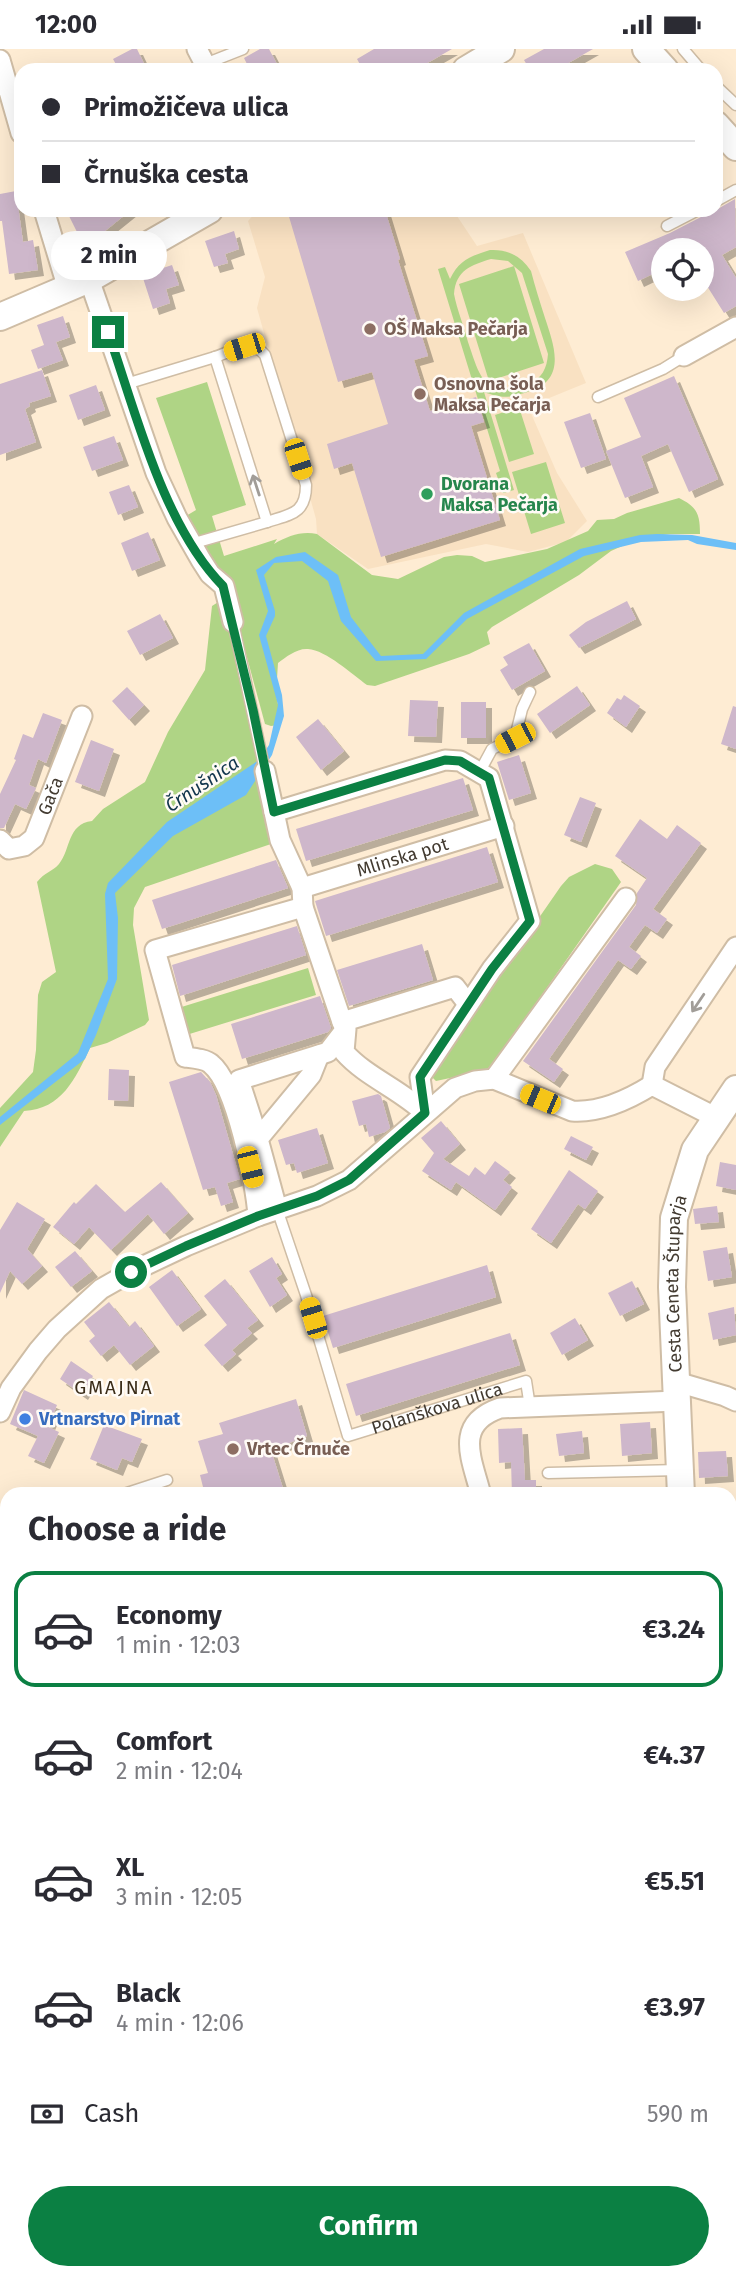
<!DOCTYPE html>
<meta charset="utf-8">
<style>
body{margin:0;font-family:"Fira Sans",sans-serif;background:#f2f2f3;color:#2b2b33;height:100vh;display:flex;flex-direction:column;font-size:26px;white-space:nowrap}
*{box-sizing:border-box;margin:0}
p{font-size:23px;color:#7c7c81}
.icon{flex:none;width:38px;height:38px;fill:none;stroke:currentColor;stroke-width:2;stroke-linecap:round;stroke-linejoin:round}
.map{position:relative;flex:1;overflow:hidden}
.drawer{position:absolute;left:0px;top:1438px;width:737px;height:793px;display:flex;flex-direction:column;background:#fff;border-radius:21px 21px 0 0;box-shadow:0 7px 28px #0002}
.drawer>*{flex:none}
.hud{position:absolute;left:14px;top:14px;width:709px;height:154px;border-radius:21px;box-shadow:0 7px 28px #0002;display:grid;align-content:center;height:154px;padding:0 28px;background:#fff}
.fabs{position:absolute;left:651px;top:189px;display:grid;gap:14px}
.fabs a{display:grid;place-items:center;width:63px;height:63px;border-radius:50%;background:#fff;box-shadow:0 7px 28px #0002;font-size:35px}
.end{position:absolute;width:32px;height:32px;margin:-16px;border:9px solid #0b8043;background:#fff;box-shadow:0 0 0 4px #fff}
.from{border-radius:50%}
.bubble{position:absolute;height:49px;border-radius:24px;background:#fff;box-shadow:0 7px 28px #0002;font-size:23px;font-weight:700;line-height:49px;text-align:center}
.car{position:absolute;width:21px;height:42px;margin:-21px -10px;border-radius:9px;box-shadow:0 0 5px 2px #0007;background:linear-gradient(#f5c518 24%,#345 0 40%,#f5c518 0 76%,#345 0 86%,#f5c518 0)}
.hud b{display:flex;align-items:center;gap:24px;height:66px;font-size:26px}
.hud b+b{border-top:2px solid #e1e1e2}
.hud i{width:18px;height:18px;background:#2b2b33}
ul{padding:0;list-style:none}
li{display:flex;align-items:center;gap:21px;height:116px;margin:0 14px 10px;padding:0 14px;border:4px solid transparent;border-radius:21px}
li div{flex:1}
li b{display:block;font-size:26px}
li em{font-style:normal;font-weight:700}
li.on{border-color:#0b8043}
li>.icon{width:63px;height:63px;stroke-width:1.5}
h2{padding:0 28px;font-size:32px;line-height:84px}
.pay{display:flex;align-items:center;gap:18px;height:77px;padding:0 28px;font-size:26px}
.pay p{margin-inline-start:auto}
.cta{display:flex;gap:14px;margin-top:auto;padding:14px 28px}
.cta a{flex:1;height:80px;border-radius:42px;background:#0b8043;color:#fff;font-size:28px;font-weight:700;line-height:80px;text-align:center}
.status{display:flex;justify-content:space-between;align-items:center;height:49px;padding:0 35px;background:#fff;direction:ltr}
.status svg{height:19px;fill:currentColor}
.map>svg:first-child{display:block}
.built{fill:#f9e1c2}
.green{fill:#afd485;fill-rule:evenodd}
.water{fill:#6dbff7}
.building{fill:#ceb7cb;filter:url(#shadow)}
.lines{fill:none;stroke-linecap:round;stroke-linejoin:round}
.lane-casing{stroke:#cfbda5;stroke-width:13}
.street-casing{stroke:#cfbda5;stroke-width:23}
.secondary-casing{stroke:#cfbda5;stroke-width:30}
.lane{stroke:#fff;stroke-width:10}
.street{stroke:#fff;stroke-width:19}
.secondary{stroke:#fff;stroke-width:26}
.oneway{stroke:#a19d98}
.route{stroke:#0b8043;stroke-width:9}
.education-dot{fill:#8d6e63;stroke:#fffbf6;stroke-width:2.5}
.leisure-dot{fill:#2e9e5b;stroke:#fffbf6;stroke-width:2.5}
.shop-dot{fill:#3f7fe0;stroke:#fffbf6;stroke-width:2.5}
.labels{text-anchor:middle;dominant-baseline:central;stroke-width:5;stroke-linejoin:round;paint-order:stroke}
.education-label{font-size:18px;font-weight:bold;fill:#785e54;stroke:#fffbf6;text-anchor:start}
.leisure-label{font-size:18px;font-weight:bold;fill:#27864d;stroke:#fffbf6;text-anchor:start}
.street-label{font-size:18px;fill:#433b31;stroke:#fffbf6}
.shop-label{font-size:18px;font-weight:bold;fill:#366cbe;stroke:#fffbf6;text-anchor:start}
.water-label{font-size:19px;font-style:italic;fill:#11354c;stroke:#fffbf6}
.neighbourhood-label{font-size:19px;letter-spacing:2px;fill:#3b2d19;stroke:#fffbf6}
</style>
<div class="status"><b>12:00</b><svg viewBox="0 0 49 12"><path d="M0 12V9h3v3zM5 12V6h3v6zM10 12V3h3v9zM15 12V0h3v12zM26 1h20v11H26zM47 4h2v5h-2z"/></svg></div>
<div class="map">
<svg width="736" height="2230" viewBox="0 0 736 2230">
<defs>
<filter id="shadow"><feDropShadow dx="6" dy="6" stdDeviation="0" flood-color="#0004"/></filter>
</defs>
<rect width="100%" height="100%" fill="#feecd3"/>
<path class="built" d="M258,161h195l24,36 46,-13 63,150 -54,22 -2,6 27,62 30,48 -21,21 -38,10 -42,-8 -118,25 -51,-35 -1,-15 -59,-211 8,-31 -17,-56z"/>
<path class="green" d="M490,201c18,-1 31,6 41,21 4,16 9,31 14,47 9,27 22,61 -15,73 -20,7 -27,8 -46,1l30,98 -11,3 -7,-20 4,-2 -62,-202 7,-2 5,12c9,-19 21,-23 40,-29zM491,210l17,2 14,12 26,81c-1,14 -6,25 -20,30 -44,16 -48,-7 -60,-42 -4,-16 -11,-32 -14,-48 2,-24 17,-29 37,-35z
M514,217l30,97 -55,18 -30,-97z
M207,333l39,123 -34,11 12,40 53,-17 -3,5c14,-8 27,-13 43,-10l55,41 26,4 46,-22 13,-2 15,1 13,6 62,-13 41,-18 9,-11 17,-1 13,-6 52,-15c18,9 21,16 21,36h-30l-30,4 -29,13 -32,24 -87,52 -5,5 3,12 -21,10 -94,32 -8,-1c-14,-10 -41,-35 -59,-36 -11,-1 -22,8 -30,14l-2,31 5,26 -3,5 -7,1 -6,-2 -37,-137 -23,-31 -19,-40 10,-6 -40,-112z
M519,358l15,47 -25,8 -14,-47z
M546,413l19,61 -34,11 -19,-62z
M223,550l33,152 15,93 -126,43 -11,21 -1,17 16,95 -4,5 -38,18 -17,5c-15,31 -28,61 -66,63l-24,36v-39l33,-36 3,-22 2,-55 4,-13 14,-10 -19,-90c8,-10 15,-10 22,-18 12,-15 8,-40 33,-43l11,-12 42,-27 23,-50 37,-62 7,-64z
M595,815l17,5 9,13 -129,184 -9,5 -47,10 -6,-6 131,-189 8,-9z
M308,919l8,27 -133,41 -8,-27z
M162,2224h106l11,6h-118z"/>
<path class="water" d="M657,485l35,1 44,8v7l-39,-6 -9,-4 -47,2 -57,14 -117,63 -41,40 -50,2 -35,-40 -13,-40 -26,-20 -28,2 -10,12 11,36v5l-9,20 16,59 2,21 -12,39 -26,40 -73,41 -58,57 3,25 -1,61 -21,56 -11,24 -85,66v-8l78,-64 30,-74 -3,-85 3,-11 59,-61 92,-62 10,-15 9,-40 -19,-70 9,-24 -12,-41 20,-13 29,-5 33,23 13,42 30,39 42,-2 41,-41 116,-64 60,-14z"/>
<path class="building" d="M132,0h5l10,21h-28l-6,-11z
M260,0h9l11,21h-30l-6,-12z
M374,0h78l-37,21h-52l-6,-11z
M544,0h49l-37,21h-26l-6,-10z
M16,142l7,51 10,-2 5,30 -29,4 -7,-53h-2v-27z
M735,150l1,48 -14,8 14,23v28l-12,7 -22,-35v-28h-39v19l-25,12 -13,-29 45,-19 31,-16 4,-6 11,-1z
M66,161h65l-31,25 -17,9z
M287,161h98l15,49 -2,1 30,96 -14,4 16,51 46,-14 8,25 -13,4 29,94 -119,37 -29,-94 -18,6 -7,-25 61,-20 -16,-52 -34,10z
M234,182l5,18 -14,5 3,9 -14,4 -9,-26z
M172,216l7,20 -13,4 4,14 -17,6 -11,-34z
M63,267l7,21 -14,5 7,18 -25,9 -7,-19 13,-5 -7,-20z
M42,321l9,26 -22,7 1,3 -5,3 11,33 -36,13v-71z
M674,327l44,103 -29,13 -21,-48 -27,12 12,31 -28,11 -19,-47 35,-14 -17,-39z
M96,336l9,25 -27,10 -9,-25z
M590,364l16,46 -25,9 -17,-46z
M114,387l9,24 -31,11 -9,-24z
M129,436l9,22 -20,8 -9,-23z
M148,483l12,28 -28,11 -11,-28z
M627,552l9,18 -57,29 -10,-13 17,-13z
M160,565l13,24 -33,17 -13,-24z
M529,594l16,28 -33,19 -12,-20 8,-5 -5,-8z
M577,637l13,19 -40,28 -13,-19z
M127,638l17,18 -15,15 -17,-19z
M624,646l16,11 -14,21 -19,-14 10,-15 4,2z
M410,651l28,1 -2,36 -28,-1z
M461,653h25v36h-25z
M733,657l3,1v42l-15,-5z
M43,664l19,7 -16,43 -8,-4 -9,26 7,3 -10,21 -11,-5 -11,24h-4v-34l16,-34 -2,-1 9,-25 10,4z
M318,670l26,32 -23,19 -25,-33z
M91,691l23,9 -15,42 -24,-9z
M519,706l12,38 -22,7 -12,-38z
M463,729l10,32 -167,51 -10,-32z
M580,748l16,6 -15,39 -17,-7z
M640,770l27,20 10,-14 24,18 -48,66 14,10 -10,14 -12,-8 -16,22 12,9 -10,13 -13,-9 -69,99 14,10 -9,13 -31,-21 113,-156 1,-12 10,-15 -32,-22z
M487,798l11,35 -172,54 -11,-35z
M276,811l12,28 -126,41 -10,-29z
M297,877l9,29 -126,41 -8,-31z
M422,895l11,36 -84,26 -12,-36z
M320,947l11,32 -3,4 -86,27 -11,-35z
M109,1020l20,1 -1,31 -20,-1z
M201,1023l9,10 6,13 24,84 -13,4 6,19 -12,4 -6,-19 -12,3 -34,-108z
M378,1045l3,2 9,32 -5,4 -16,5 -3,-13 -7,2 -7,-25z
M441,1072l19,23 -17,15 26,17 6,-9 10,8 10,-14 15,11 -7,8 9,7 -17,23 -39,-28 -5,8 -29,-19 12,-18 -13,-15z
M317,1079l11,35 -31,10 -3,-10 -8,2 -8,-25z
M571,1087l22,11 -7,13 -22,-11z
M720,1113l16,3v25l-20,-4z
M569,1121l29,21 -13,18 -7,-5 -27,39 -20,-14z
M161,1133l27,31 -24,21 -16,-20 -37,36 -22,-23 -15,17 -21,-17 21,-25 2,2 20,-20 29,28z
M17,1153l28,17 -18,30 15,17 -20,18 -12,-13 -10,22v-63z
M717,1157l2,16 -24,2 -2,-15z
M727,1198l5,30 -24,4 -5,-30z
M75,1202l17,20 -21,16 -16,-20z
M272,1208l10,17 -6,4 11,17 -17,12 -21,-36z
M487,1216l9,32 -163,51 -10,-32z
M172,1221l29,39 -24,17 -28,-39z
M225,1230l33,41 -11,8 5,5 -20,17 4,4 -14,12 -18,-21 23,-20 -23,-29z
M632,1232l12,23 -24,12 -12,-23z
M109,1253l20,25 6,-6 19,25 -24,19 -16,-20 -13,11 -12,-15 6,-5 -11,-14z
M734,1258l2,28 -23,5 -5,-27z
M575,1269l13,22 -26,15 -12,-22z
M510,1284l10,32 -164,51 -10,-32z
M71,1312l22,15 -11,18 -22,-15z
M24,1341l33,15 -9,22 11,5 -15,31 -16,-7 10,-20 -28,-12z
M296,1350l11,37 -36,14 14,45h-70l-2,-7 -9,3 -4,-16 8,-2 -10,-32 25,-7 -4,-11z
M650,1373l2,31 -30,3 -2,-32z
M104,1376l38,14 -10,23 -10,-4 -5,12 -27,-11z
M522,1379l3,52h11v15h-24l-1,-33 -12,1 -1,-34z
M582,1382l2,22 -25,3 -3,-22z
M726,1402l2,25 -29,2 -1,-26z"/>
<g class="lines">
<g class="lane-casing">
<g id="lane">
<path d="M683,0l18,21"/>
<path d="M205,15l38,-15"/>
<path d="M716,37l20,19"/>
<path d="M716,152l20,-11"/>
<path d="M667,177l31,-16"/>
<path d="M215,308c17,-6 37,-18 50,-2l41,130c0,29 -15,29 -39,37"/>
<path d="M126,335l89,-27 52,165 -76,22"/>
<path d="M598,348l65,-28 21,-13"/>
<path d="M233,573l32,149"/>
<path d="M479,724l13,-24 23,-11 7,-29 8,-17"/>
<path id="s1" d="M277,1160l29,86 42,141 178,-55 4,26"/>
<path d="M548,1424l132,-3"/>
<path d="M121,1446l46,-15"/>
<path d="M730,1976h6"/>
</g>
</g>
<g class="street-casing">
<g id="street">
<path d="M197,0l11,21"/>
<path d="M0,11l21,73"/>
<path d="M44,161l24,79"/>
<path d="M89,230l67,194 21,45 24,42 9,14 14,12 9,36"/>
<path d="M684,307l52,-29"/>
<path d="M265,722l9,41 171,-52 15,1 29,17 41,143 -38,48 -72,108 5,36"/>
<path d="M274,763l6,28 22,48 1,19 39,115"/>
<path id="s2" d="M0,791l9,9 15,-3 10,-8 48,-122"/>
<path id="s3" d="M302,839l202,-62"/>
<path d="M494,1030l132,-181"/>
<path d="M652,1036l3,-18 81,-120"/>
<path d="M425,1064c-25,-24 -59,-36 -81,-61l2,-23 -4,-7 113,-35 13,17"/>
<path d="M258,1090l-19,-59 89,-28 17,-22"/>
<path d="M277,1160l-19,-70 53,-64 8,-20"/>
<path d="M258,1167c-2,-32 -22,-132 -47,-152 -5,-5 -18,-6 -26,-7l-30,-107 148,-43"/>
<path d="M677,1333l48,14 11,5"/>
<path d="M0,1363l11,-24 27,-37 19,-22 44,-40 30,-17 55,-26 72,-30 59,-20 32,-16 106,-92 20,-7 19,-2 78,32c28,2 56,-11 80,-26l65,33"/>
<path d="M481,1446c-9,-36 -28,-71 19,-87l177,-7"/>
<path d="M0,1483l7,-2"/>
<path d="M0,1504l7,48"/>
<path d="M0,1638l7,-21"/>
<path d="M730,1731l6,11"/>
<path d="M0,1885l7,-18"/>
<path d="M730,2078l6,20"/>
<path d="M0,2129l7,-10"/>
<path d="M134,2224l3,6"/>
<path d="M519,2224l8,6"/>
<path d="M96,2230l4,-6"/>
<path d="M408,2230l4,-6"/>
</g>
</g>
<g class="secondary-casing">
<g id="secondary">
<path d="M646,0l19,21"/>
<path d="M466,21l35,-21"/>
<path d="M716,76l20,22"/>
<path d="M0,268l89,-38 120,-69"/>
<path id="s4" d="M681,1446l-9,-208 2,-69 21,-68 41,-61"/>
<path d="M0,1920l7,1"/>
</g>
</g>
<use href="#lane" class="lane"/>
<use href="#street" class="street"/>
<use href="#secondary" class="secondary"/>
</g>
<defs><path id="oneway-shaft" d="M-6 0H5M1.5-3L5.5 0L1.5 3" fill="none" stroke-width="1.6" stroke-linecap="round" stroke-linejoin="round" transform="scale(1.75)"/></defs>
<g class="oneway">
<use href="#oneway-shaft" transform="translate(256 436) rotate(-108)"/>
<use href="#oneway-shaft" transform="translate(698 954) rotate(124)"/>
</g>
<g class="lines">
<path class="route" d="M108,283c28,81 55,193 115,254l30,124 21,102 171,-52 15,1 29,17 41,143 -38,48 -72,108 5,36 -76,67 -32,16 -59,20 -72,30 -55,26"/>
</g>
<g class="education-dot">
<circle cx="370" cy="280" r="7"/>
<circle cx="420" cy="345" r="7"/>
<circle cx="233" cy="1400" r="7"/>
</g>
<circle class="leisure-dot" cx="427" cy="445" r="7"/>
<circle class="shop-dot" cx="25" cy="1370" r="7"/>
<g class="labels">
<g class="education-label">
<text x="384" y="280">OŠ Maksa Pečarja</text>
<text x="434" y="335">Osnovna šola<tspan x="434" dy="21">Maksa Pečarja</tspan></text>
<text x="247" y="1400">Vrtec Črnuče</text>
</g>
<g class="leisure-label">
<text x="441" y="435">Dvorana<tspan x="441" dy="21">Maksa Pečarja</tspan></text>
</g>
<g class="street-label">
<text stroke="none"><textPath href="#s2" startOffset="86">Gača</textPath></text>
<text stroke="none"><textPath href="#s3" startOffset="105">Mlinska pot</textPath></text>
<text stroke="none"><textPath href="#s4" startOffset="212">Cesta Ceneta Štuparja</textPath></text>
<text stroke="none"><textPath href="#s1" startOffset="331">Polanškova ulica</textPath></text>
</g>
<g class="shop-label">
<text x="39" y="1370">Vrtnarstvo Pirnat</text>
</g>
<g class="water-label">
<text transform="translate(202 735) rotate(-34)">Črnušnica</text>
</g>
<g class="neighbourhood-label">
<text x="114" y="1338">GMAJNA</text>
</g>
</g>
</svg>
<div class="fabs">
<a><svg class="icon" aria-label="locate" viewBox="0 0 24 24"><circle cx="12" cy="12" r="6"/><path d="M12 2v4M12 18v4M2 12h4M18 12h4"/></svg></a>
</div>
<i class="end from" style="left:131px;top:1223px"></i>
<i class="end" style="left:108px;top:283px"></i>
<div class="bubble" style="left:51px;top:182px;width:116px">2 min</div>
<i class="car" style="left:244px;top:298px;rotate:252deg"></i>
<i class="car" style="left:298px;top:410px;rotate:162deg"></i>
<i class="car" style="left:515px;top:689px;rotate:243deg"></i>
<i class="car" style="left:540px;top:1050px;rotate:293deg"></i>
<i class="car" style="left:250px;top:1118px;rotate:166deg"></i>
<i class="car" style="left:313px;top:1269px;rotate:343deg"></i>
<div class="hud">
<b><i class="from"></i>Primožičeva ulica</b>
<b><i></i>Črnuška cesta</b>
</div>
<section class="drawer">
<h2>Choose a ride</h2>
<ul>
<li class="on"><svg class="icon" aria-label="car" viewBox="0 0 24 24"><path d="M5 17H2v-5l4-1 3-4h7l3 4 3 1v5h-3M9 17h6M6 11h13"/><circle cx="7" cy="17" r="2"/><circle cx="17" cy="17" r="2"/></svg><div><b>Economy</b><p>1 min · 12:03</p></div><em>€3.24</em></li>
<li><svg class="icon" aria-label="car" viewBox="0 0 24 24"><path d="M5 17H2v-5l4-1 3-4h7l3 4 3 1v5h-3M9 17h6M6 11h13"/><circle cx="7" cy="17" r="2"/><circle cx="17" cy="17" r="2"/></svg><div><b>Comfort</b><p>2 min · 12:04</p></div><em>€4.37</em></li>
<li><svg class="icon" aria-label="car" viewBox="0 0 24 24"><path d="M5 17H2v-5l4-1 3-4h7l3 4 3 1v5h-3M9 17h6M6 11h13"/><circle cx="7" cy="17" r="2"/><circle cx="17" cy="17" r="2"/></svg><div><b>XL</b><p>3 min · 12:05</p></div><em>€5.51</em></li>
<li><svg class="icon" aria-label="car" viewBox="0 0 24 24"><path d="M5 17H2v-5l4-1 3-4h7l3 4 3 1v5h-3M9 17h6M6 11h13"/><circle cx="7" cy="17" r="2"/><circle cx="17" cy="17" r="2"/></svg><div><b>Black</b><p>4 min · 12:06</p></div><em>€3.97</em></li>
</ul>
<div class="pay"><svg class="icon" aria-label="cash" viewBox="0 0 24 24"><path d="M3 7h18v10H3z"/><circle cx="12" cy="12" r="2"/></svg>Cash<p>590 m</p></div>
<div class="cta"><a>Confirm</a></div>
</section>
</div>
